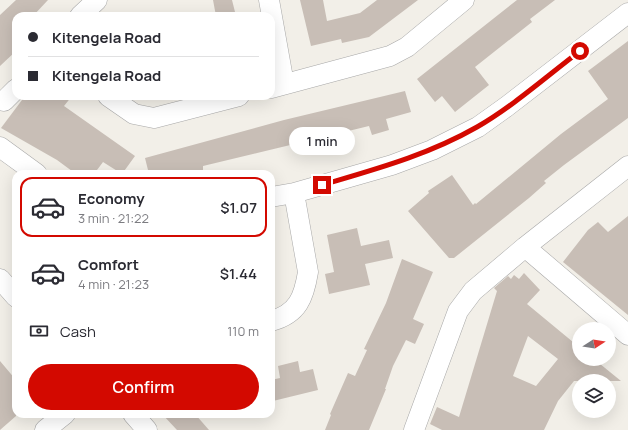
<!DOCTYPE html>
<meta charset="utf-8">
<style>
body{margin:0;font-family:Manrope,sans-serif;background:#f2f2f3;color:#2b2b33;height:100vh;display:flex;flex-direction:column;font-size:15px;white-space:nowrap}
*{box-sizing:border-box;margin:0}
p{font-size:13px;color:#7c7c81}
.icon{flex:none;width:22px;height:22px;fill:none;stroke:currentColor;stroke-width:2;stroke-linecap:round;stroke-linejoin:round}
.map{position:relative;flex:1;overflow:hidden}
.drawer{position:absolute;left:12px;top:170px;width:263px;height:248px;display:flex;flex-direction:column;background:#fff;border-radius:12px;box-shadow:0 4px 16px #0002}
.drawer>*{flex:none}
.guide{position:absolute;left:12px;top:12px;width:263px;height:88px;border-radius:12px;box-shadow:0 4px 16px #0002;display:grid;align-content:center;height:88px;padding:0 16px;background:#fff}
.needle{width:26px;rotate:78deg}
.tools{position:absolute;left:572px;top:322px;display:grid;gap:8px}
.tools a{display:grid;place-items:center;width:44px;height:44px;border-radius:50%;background:#fff;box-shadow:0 4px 16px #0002;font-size:20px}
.end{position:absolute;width:18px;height:18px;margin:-9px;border:5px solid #d30900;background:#fff;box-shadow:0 0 0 2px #fff}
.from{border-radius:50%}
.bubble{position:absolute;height:28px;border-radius:14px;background:#fff;box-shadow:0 4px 16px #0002;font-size:13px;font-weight:600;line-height:28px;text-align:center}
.guide b{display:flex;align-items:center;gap:14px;height:38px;font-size:15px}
.guide b+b{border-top:1px solid #e1e1e2}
.guide i{width:10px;height:10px;background:#2b2b33}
ul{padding:7px 0 0;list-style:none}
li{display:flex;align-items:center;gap:12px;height:60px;margin:0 8px 6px;padding:0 8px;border:2px solid transparent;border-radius:12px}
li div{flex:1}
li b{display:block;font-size:15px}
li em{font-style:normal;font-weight:600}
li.on{border-color:#d30900}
li>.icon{width:36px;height:36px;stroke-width:1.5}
.pay{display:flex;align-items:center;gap:10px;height:44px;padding:0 16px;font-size:15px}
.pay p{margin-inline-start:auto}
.cta{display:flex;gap:8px;margin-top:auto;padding:8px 16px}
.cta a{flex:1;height:46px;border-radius:24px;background:#d30900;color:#fff;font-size:16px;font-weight:600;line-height:46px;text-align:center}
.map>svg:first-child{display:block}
.building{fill:#c8beb6;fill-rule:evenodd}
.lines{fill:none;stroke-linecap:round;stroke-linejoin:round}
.street-casing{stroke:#a8a8a8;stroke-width:21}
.street{stroke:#fff;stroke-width:20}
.route{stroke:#d30900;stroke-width:5}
</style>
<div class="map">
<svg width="628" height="430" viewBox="0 0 628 430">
<rect width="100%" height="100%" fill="#f2efe8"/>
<path class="building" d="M16,0h32l-15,16h-17v35l-16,15v-51z
M213,0h19l4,16h-20z
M300,0h23l4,21 33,-8 17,-13h41l-49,37 -27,6 -1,-4 -30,7z
M517,0h38l-25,19 2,3 -57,45 14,18 -34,27 -13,-16 -7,6 -18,-23z
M628,41v77l-64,47 -20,16 2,2 -17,15 -75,60h-5l-41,-47 21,-18 -1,-2 24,-16 21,30 2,-2 1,1 85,-70 47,-35 -20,-28z
M405,91l6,21 -25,7 3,11 -17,5 -3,-9 -166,40v4l-15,4 -1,-3 -12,3h-26l-4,-16 139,-38z
M25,96h47l-8,10 71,50 -13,18 -19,-12 -9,12h-18l-19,-14 -56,-32z
M628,216v99l-65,-53 25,-32 10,-8 10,10z
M357,228l4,18 28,-6 4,18 -28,6 5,21 -41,9 -4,-20 9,-2 -7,-37z
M402,259l31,13 -20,47 11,5 -9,20 -9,-4 -13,26 -8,23h1l-17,41h-44l6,-15 -1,-1 18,-41 7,3 12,-26 -3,-1 22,-46z
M524,273l16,17 -13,14 52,43v12h15l27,22h-47l-16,20 -14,29h-102l-12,-6 7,-17 22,10 38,-126 -3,-3 14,-12 3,3 3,-4 5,4zM528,336l30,23 -22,27 -23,-10z
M0,361l16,19v36l-16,14z
M298,361l2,11 13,-3 5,21 -45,11 -2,-21 9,-2 -2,-12z
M162,414h33l14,16h-32z"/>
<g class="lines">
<g class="street-casing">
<path id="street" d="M269,0l15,84
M80,16l17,-16
M271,88l119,-32 17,-9 57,-47
M108,96l26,18 20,4 85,-22
M4,101l12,-12
M0,147l37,27
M271,197l23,-4 98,-28 40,-15 46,-23 28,-20 122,-94
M525,247l103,88
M0,279l16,18
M271,321c27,-7 33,-24 37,-49l-14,-79
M133,414l14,16
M45,430l20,-16
M414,430l44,-119 15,-20 52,-44 103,-81"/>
</g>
<use href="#street" class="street"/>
</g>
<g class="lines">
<path class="route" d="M322,185c54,-16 106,-30 155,-58 35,-20 70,-51 103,-76"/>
</g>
</svg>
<div class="tools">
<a><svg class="needle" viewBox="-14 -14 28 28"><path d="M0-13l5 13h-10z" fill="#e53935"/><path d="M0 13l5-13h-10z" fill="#7c7c81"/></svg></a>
<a><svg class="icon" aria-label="layers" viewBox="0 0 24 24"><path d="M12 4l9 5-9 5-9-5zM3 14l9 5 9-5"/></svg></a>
</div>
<i class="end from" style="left:580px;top:51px"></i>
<i class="end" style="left:322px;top:185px"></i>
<div class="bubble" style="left:289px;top:127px;width:66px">1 min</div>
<div class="guide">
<b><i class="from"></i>Kitengela Road</b>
<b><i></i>Kitengela Road</b>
</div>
<section class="drawer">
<ul>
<li class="on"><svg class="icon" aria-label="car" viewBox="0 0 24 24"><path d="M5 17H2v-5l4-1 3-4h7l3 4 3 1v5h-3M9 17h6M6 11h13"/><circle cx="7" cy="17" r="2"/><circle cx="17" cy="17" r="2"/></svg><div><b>Economy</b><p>3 min · 21:22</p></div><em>$1.07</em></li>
<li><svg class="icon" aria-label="car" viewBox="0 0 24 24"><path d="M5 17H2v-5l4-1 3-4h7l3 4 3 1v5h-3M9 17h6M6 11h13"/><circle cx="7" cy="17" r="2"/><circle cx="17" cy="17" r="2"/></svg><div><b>Comfort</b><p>4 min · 21:23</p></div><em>$1.44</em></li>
</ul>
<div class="pay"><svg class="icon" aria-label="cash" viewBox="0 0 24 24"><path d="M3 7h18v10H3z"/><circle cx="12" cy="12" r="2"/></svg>Cash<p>110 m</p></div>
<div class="cta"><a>Confirm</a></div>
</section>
</div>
